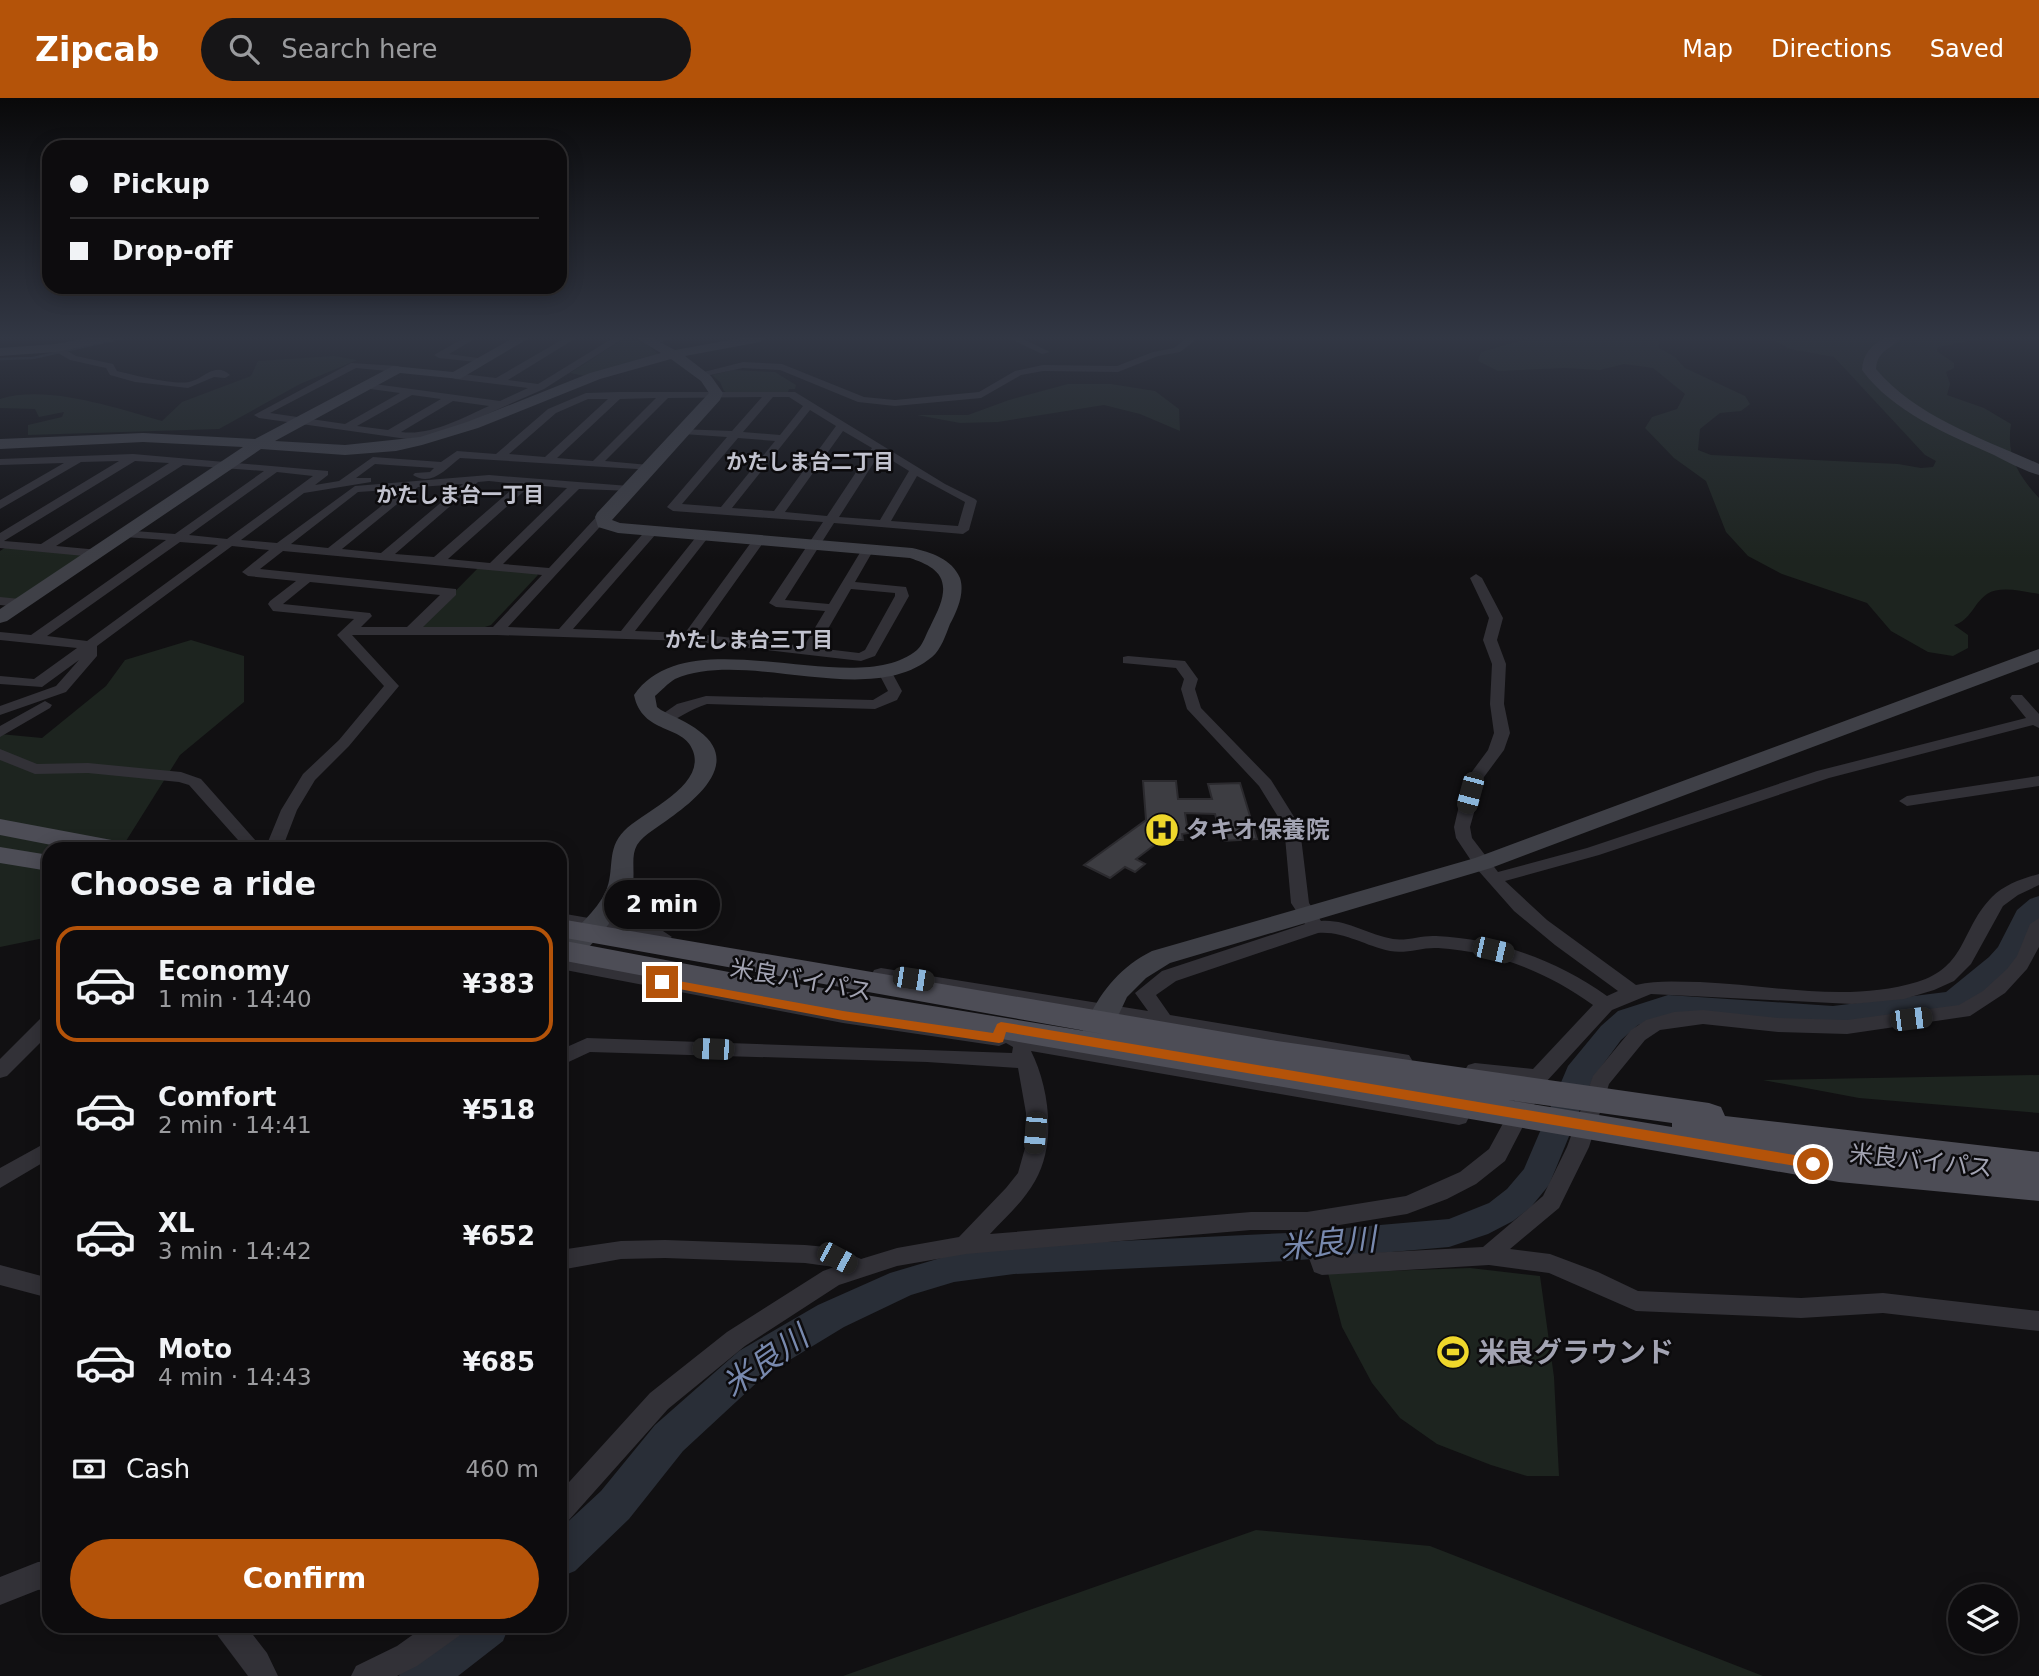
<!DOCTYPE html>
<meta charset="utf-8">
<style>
body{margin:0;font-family:"DejaVu Sans","Noto Sans JP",sans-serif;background:#161517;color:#f1f3f6;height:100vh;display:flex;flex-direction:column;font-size:26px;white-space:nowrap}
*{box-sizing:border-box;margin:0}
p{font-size:23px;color:#9a9b9e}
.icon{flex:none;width:38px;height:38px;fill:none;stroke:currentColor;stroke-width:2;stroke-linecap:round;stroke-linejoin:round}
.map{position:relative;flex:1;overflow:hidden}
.panel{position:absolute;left:42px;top:744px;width:525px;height:791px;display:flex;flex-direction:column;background:#0d0c0e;border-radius:21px;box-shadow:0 4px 18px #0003,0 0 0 2px #2d2c2e}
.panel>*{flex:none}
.banner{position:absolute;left:42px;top:42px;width:525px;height:154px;border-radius:21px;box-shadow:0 4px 18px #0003,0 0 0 2px #2d2c2e;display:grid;align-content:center;height:154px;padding:0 28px;background:#0d0c0e}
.fabs{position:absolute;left:1948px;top:1486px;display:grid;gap:14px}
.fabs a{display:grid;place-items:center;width:70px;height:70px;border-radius:50%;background:#0d0c0e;box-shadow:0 4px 18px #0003,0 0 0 2px #2d2c2e;font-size:35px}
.end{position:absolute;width:32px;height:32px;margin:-16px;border:9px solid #b45309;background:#fff;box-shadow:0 0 0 4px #fff}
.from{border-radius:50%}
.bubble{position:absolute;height:49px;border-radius:24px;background:#0d0c0e;box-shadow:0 4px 18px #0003,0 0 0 2px #2d2c2e;font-size:23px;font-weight:800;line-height:49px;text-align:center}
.car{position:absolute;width:21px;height:42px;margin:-21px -10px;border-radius:9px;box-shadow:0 0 5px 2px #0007;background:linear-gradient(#222 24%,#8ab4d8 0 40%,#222 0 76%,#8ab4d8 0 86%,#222 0)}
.banner b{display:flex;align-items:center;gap:24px;height:66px;font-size:26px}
.banner b+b{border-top:2px solid #2d2c2e}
.banner i{width:18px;height:18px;background:#f1f3f6}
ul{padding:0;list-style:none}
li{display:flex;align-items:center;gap:21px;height:116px;margin:0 14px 10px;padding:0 14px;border:4px solid transparent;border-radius:21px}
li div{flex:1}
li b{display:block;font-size:26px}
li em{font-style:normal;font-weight:800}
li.on{border-color:#b45309}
li>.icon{width:63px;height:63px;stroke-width:1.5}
h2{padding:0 28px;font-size:32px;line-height:84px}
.pay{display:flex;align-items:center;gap:18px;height:77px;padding:0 28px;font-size:26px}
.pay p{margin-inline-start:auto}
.primary-button{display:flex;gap:14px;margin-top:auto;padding:14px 28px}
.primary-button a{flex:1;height:80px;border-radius:42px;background:#b45309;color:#fff;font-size:28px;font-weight:800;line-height:80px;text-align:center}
header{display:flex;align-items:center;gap:42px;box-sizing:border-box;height:98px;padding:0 35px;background:#b45309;color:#fff}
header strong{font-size:33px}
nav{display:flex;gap:38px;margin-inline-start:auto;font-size:24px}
.search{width:490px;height:63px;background:#161517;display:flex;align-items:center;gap:18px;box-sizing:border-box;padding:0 24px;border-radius:38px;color:#9a9b9e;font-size:26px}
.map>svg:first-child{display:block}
.green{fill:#1d241f}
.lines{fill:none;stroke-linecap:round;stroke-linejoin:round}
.stream{stroke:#292e37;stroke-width:2.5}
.river{fill:#292e37;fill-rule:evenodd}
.building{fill:#3d3d42;stroke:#2b2a2e;stroke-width:2}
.street{fill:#323137;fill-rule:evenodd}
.secondary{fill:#3f4047;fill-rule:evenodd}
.primary{fill:#4d4d56;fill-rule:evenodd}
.route{fill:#b45309}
.labels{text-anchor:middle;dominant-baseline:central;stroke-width:5;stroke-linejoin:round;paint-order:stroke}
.far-neighbourhood-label{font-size:21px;font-weight:bold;fill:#c2c3cf;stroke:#0c0b0d}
.poi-label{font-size:24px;font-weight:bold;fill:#a2a3b2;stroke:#0c0b0d;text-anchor:start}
.street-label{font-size:24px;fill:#a2a3b2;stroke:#0c0b0d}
.near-poi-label{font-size:28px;font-weight:bold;fill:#a2a3b2;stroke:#0c0b0d;text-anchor:start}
.near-water-label{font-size:32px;font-style:italic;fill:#7889ae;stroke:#0c0b0d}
</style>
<header>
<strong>Zipcab</strong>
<div class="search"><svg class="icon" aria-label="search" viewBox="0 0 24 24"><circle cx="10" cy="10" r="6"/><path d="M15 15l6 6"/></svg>Search here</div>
<nav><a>Map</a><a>Directions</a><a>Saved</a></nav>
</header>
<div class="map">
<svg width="2039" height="1578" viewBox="0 0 2039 1578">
<rect width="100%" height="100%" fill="#111012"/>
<path class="green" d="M625,240l20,5 14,12 -74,21 -15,-3z
M1530,240h129v10l16,9 10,11 60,28 5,8 -9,7 -21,2 -20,16 -2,21 13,5 187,9 23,4 12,-1 3,-6 -11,-6 -91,-98 -44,-8 -20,-11h123l14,2 10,-2h68l-47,9 -1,4 17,12v5l-8,4 4,12 -3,11 37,13 27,16c-5,32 7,51 28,74v96c-15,-2 -38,-9 -52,0 -14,10 -16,26 -33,31l14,10v13l-15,8 -25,-4 -37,-21 -24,-28 -85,-29 -34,-18 -22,-24 -20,-51 -32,-23 -29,-30 7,-11 25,-8 8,-15 -32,-26 -29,-4 -24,6 -35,-2 -67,3 -20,-10 3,-9z
M334,258l23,4 -57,24 -81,45 -191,6v-10l34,-8 2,-5 -25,5 -4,-8 -35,-1v-9c47,-15 116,9 162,22l20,-19 69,-26 7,-15z
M733,272l42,2 21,13 -1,4h-6l-1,3 -60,1 -4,-2 -4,-9 -8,-7z
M1068,286h43l44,7 24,18 1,22 -40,-17 -36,-9 -106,17 -38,1 -43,-8h51l41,-15z
M6,449l76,7v3l-62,42h-20v-48z
M479,469l56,5 3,3 -47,50 -9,3 -58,1 -3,-3z
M191,542l53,16v46l-64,53 -59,94h-72v88l-49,10v-213l42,4 64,-52 19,-26z
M2039,977v38l-180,-15 -96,-18z
M1470,1170l70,8 14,101 5,99h-32l-36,-11 -54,-21 -37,-26 -28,-35 -30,-56 -14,-54z
M1256,1432l174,16 333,130h-920z"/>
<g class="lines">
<path class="stream" d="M0,261l33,-1 90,-20"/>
<path class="river" d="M2039,798v23l-19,37 -27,29 -31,23 -129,18 -164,-11 -31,10 -17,15 -28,38 -44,107 -18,22 -18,14 -25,13 -39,13 -161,14 -274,13 -60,8 -43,13 -67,32 -79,48 -82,76 -54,68 -54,52 -15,6v-48l41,-38 54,-66 84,-74 79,-46 72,-32 64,-19 60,-8 274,-13 161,-14 40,-16 18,-14 17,-20 44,-103 33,-40 17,-15 50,-16 165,11 113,-14 43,-35 9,-10 19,-37 13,-11z
M456,1528h53l-6,15 -45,35h-59l7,-15z"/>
</g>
<path class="building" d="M1143,683h33l2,18h34l-4,-15 32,-1 17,56 -35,2 -7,-27 -30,-1 3,20 -6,1 1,6h-22l-25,19 9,5 -10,8 -10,-5 -15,11 -26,-13 62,-45z"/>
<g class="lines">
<path class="street" d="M464,240h12l-27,16 36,5v4l-46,-5 -5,-3z
M565,240h11l-68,42 30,4 75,-46h11l-80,51 -93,41 -37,10 -155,-22 -5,-3 97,-52 47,3 5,3 -5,3 -42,-4 -86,45 75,11 55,-31 -37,-5 -1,-2 5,-3 133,18 28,-13 -73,-9 -5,-3 5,-3 41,5zM412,297l29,4 -53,31 -31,-4zM453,303l36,5c-27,12 -58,30 -88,26z
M657,240h16l-21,7 -5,-3z
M1009,240h12l29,14 -8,2z
M1187,240h11l-18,14 -22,4 -40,16 -75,-1 -22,4 -40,23 -86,8 -37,-4 -78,-32 -37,-2 -42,9 -5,-3 47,-12 39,2 82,33 31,3 84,-8 36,-21 28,-6 74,1 36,-14 21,-4z
M53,248h6l17,10 37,8 4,7c16,4 57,14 72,11 15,-3 26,-21 41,-7l-5,3 -11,-1 -26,11 -53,-6 -25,-7 -4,-7 -36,-8 -17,-10z
M618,294h177l150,92 30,15 2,2 -8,29 -6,4 -129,-11 -49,77 44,4 35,-58h8l2,3 -19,33 51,5 3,9 -34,60 -14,5 -172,-20 -192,-6h-145l47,51 -50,60 -34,34 -18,30 -15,39h-17l16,-39 22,-36 36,-34 45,-54 -47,-51 17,-16 -81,-8 -5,-7 2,-3 26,-20 -48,-5 -6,-4 27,-22 -37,-4 -135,100v10l-31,36 -66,23v-9l56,-20 23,-26 -37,27 -42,-3v-8l34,3 43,-31 -77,-8v-8l31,3 135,-95 -41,-3 -4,-1v-6l54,4 89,-63 -81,-6 -127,81 43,4v6l-4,1 -95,-9v-15l119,-72 -38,1 -81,47v-9l64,-37 -64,2v-6l133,-5 195,17v4l-13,10 24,-4 34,-24 68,5 16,-11 39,3 52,-45 38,-16zM762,299l-30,34 -53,-2v4l4,1 44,3 -60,70 6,4 150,11 -54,81 7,4 49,4 -21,35 -106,-12 67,-94 -6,-4 -4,1 -70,96 -50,-2 75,-96 -6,-4 -4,1 -79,99 -48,-2 83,-95 2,-3 -6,-4 -4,1 -89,101 -51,-2 101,-110 -10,-3 -50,54 -46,-4 76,-75 54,2v-4l-4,-1 -140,-11 -134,11 -78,57 -36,-3 63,-47 67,-11v-4h-15l19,-14 59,4 -4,4 -15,1 -2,2c18,12 33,-6 47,-17l193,12 2,-2 -6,-3 -44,-4 63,-63zM773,299h16l14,9 -23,29 -37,-3zM656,300l-63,63 -36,-3 63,-59zM588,301h20l-63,58 -36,-3 47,-41zM810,312l26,16 -62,85 -42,-3zM843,333l29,17 -45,68 -42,-4zM738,340l37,3 -54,66 -39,-3zM880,355l29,18 -29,49 -41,-3zM135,363l34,2 -128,81 -37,-3zM277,374l36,4 -86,63 -38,-4zM917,378l48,26 -7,24 -67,-5zM489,383l29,3 -84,73 -39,-3 83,-72zM463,386l-82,69 -39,-4 76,-62zM531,387l36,3 -77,75 -42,-4zM403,391l-75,59 -37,-4 67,-52zM180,444l38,3 -131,96 -40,-5zM283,453l259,24 -49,52h-70l33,-32v-6l-196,-20zM310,484l130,13 -33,32h-46l11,-11 -2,-3 -87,-9zM851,491l44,4v3l-30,54 -6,3 -42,-5z
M1476,476l6,4 21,40 -6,22 9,24 -2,40 6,29 -6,17 -20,27 -14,50 2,11 26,34 89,-24 230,-77 209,-53 -16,-20 2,-3h10l17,19v14l-6,-3 -204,53 -230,77 -94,26 42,39 89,65c21,-5 42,-3 64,-3 70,3 148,21 217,0 50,-15 44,-54 75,-85 12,-12 31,-19 47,-23v11l-21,10 -15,11 -32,58 -17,17 -20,9 -30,9 -52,5 -201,-10 -39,16 -66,72 -41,79 -29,23 -29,15 -40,15 -86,14 9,27 153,-8 60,-51 24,-49 26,-71 38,-46 15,-10 28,-8 29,-2 75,8 69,2 112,-15 24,-14 24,-22 10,-13 13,-32 9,-6v29l-12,22 -22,24 -35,23 -123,18 -69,-2 -75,-8 -43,6 -15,10 -36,44 -20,63 -30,61 -49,41 40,5 48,18 40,19 163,7 82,-5 156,18v20l-156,-18 -82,5 -165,-7 -87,-38 -60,-8 -167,10 -8,-3 -15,-42h-48l-285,24 -69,12 -58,19 -94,61 -77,63 -99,111 -9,4v-32l90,-99 77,-61 96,-61 11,-4 -29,-4 -140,-5 -44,1 -61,11v-20l61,-9 44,-1 140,5 32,3 24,11 36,-11 62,-11 47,-49 12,-15 7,-25 1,-35 -8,-45 -91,-6 -337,-10 -30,14v-16l27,-12 425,15 1,-6 -7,-4 -7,3 -156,-23 -283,-54v-12l283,52 156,23 9,5 7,-3 444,75 7,2 3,6 -3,6 -7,2 -428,-74c18,36 26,92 4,130 -11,20 -29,36 -45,53l261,-22h56l99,-16 54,-24 29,-23 36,-66 -57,-8 -3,-5 3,-5 7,-2 58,6 60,-64c-47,-34 -97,-53 -155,-57 -16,-1 -31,6 -48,3 -25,-5 -46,-20 -72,-18l-142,48 -20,14 14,20 239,40 3,5 -3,5 -7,2 -521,-87 -7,-2 -2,-4 2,-4 7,-2 267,43 -13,-18 27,-22 143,-47 -14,-21 -6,-66 -5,-17 -21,-34 -72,-77 -6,-20 3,-10 -8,-11 -53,-5v-6l5,-1 57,5 13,18 -3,10 6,19 70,72 25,40 5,17 8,66 12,18c26,-2 47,14 72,18 15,2 29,-4 43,-3 62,3 121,24 171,60l11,-5 -63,-46 -41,-34 -38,-43 -20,-30 -2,-11 8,-34 6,-16 20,-27 6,-17 -4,-29 2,-40 -9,-24 6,-22 -19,-40z
M0,499l20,2 7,4 -7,4 -20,-2z
M884,568l5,1 13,24 -5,9 -22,9 -168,-5c-17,5 -30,16 -45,21l-8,-5 23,-16 29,-8 167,4 15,-9 -11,-21z
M45,603l7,4 -2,3 -50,29v-11z
M0,651l37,15 51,-1 93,9 20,7 62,70h-17l-57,-64 -10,-3 -91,-9 -53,1 -35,-14z
M2039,678v10l-132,20 -8,-5 8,-5z
M560,815l103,18 9,6 -9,6 -103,-18z
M49,917v19l-42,42 -7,2v-19l42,-42z
M49,1043v18l-49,29v-20z
M0,1167l49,13v20l-49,-13z
M49,1463v28l-11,1 -38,15v-28l38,-15z
M214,1528h32l21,27 11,23h-30l-30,-40z
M425,1528h38l-4,10 -42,30 -20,10h-46l5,-10 41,-20z"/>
<path class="secondary" d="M86,240h26l-2,3 -54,11 -56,4v-8l56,-4z
M513,240h16l-69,41 -60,-6 -125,68 70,4 75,-8 47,-15 123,-49 71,-20 -25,-15h16l23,12 66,-12h25l-6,4 -75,14 26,20 12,17 -3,7 -108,120 8,3 292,25c19,4 40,11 48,30 5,15 -3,33 -10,46 -4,10 -9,26 -18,33 -64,53 -184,-9 -257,22 -7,4 -14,12 -20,17l2,11 4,3c13,7 27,12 38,21 42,31 -1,67 -29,87 -10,8 -26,16 -33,27 -7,12 -1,29 -5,42 -6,17 -41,63 -57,71 -5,2 -10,1 -15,-1v-13c16,-16 36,-32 46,-53 9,-21 0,-42 18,-60 20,-20 82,-45 69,-80 -9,-27 -51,-16 -59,-56 55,-80 220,7 283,-45 6,-5 9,-16 13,-23 5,-11 12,-23 13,-35 2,-21 -16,-28 -33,-34l-292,-25 -20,-6 -3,-10 2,-4 112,-120 -8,-12 -30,-22 -71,20 -122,49 -56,17 -26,6 -51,4 -84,-6 -254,172 -7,2v-14l243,-162 -100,-5 -143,7v-10l143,-6 112,6 138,-73 60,6z
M1885,240h17c-12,11 -25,13 -26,31 40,48 108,70 163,95v11c-15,-4 -31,-13 -45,-20 -47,-21 -101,-43 -132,-85 1,-16 9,-25 23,-32z
M2039,551v13l-548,206 -321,95 -24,15 -19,19 -24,51 -10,3 -10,-3 -4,-7c14,-39 35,-71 73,-90l323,-93z"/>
<path class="primary" d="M0,721l117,22 10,2 3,6h-58l-72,-14z
M0,749l49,8v16l-49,-8z
M560,821l717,122 432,62 12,4 4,9 314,36v49l-200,-19 -1089,-186 -190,-36v-20l190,36 353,58 -543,-97zM1508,1002l164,23v4z"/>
</g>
<linearGradient id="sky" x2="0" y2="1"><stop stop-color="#09090a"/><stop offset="0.52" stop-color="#323744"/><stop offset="1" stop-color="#323744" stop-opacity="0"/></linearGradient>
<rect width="2039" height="461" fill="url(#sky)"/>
<path class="route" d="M662,880l181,33 150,22 4,-9 4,-2 812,136 7,6 -7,5 -807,-137 -3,10 -4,1 -156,-23 -185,-35v-6z"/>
<defs>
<g id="hospital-disc" transform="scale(1.75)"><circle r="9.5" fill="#efd72b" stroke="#0c0b0d"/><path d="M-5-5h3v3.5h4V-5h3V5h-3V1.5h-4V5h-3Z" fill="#111"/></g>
<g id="stadium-disc" transform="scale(1.75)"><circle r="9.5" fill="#efd72b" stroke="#0c0b0d"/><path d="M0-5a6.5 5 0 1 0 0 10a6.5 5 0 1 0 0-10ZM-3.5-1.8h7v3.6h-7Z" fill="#111"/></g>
</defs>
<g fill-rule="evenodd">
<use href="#hospital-disc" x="1162" y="732"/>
<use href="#stadium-disc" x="1453" y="1254"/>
</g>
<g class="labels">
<g class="far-neighbourhood-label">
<text x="810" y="364">かたしま台二丁目</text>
<text x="460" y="397">かたしま台一丁目</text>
<text x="749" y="542">かたしま台三丁目</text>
</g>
<g class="poi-label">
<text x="1186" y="732">タキオ保養院</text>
</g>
<g class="street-label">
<text transform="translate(801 882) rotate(10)">米良バイパス</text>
<text transform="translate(1921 1063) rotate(6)">米良バイパス</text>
</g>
<g class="near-poi-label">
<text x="1478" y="1254">米良グラウンド</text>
</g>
<g class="near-water-label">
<text transform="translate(1328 1145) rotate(-5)">米良川</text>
<text transform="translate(765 1263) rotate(-35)">米良川</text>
</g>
</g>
</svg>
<div class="fabs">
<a><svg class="icon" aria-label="layers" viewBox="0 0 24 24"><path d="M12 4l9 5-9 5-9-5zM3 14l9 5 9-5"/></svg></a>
</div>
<i class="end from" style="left:1813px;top:1066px"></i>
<i class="end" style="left:662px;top:884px"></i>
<div class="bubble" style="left:604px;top:782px;width:116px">2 min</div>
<i class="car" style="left:1470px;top:695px;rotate:195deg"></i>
<i class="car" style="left:1493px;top:852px;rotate:103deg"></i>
<i class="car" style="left:913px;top:881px;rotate:99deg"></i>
<i class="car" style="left:1911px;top:921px;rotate:83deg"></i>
<i class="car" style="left:713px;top:951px;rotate:272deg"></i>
<i class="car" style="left:1035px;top:1035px;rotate:185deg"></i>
<i class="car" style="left:837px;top:1160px;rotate:118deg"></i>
<div class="banner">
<b><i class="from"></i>Pickup</b>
<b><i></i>Drop-off</b>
</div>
<section class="panel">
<h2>Choose a ride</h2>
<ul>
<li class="on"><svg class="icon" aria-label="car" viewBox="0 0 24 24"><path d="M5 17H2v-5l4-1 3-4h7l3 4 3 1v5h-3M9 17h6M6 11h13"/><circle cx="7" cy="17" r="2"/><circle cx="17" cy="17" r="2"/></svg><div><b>Economy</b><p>1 min · 14:40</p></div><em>¥383</em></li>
<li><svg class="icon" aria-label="car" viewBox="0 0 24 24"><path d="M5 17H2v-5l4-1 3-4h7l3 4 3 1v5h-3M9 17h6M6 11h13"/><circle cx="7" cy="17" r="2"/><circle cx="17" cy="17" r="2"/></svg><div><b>Comfort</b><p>2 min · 14:41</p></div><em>¥518</em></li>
<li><svg class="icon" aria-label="car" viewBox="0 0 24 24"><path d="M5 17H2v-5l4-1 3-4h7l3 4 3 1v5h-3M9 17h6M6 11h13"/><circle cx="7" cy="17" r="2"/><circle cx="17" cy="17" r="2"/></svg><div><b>XL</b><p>3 min · 14:42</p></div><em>¥652</em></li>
<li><svg class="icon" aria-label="car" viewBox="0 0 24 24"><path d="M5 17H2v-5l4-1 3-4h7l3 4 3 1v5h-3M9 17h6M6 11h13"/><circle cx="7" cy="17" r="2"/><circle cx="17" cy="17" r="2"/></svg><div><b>Moto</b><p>4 min · 14:43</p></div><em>¥685</em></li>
</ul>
<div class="pay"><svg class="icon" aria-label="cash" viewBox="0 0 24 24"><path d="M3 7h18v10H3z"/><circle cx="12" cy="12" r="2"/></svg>Cash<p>460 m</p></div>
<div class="primary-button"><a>Confirm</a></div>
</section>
</div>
